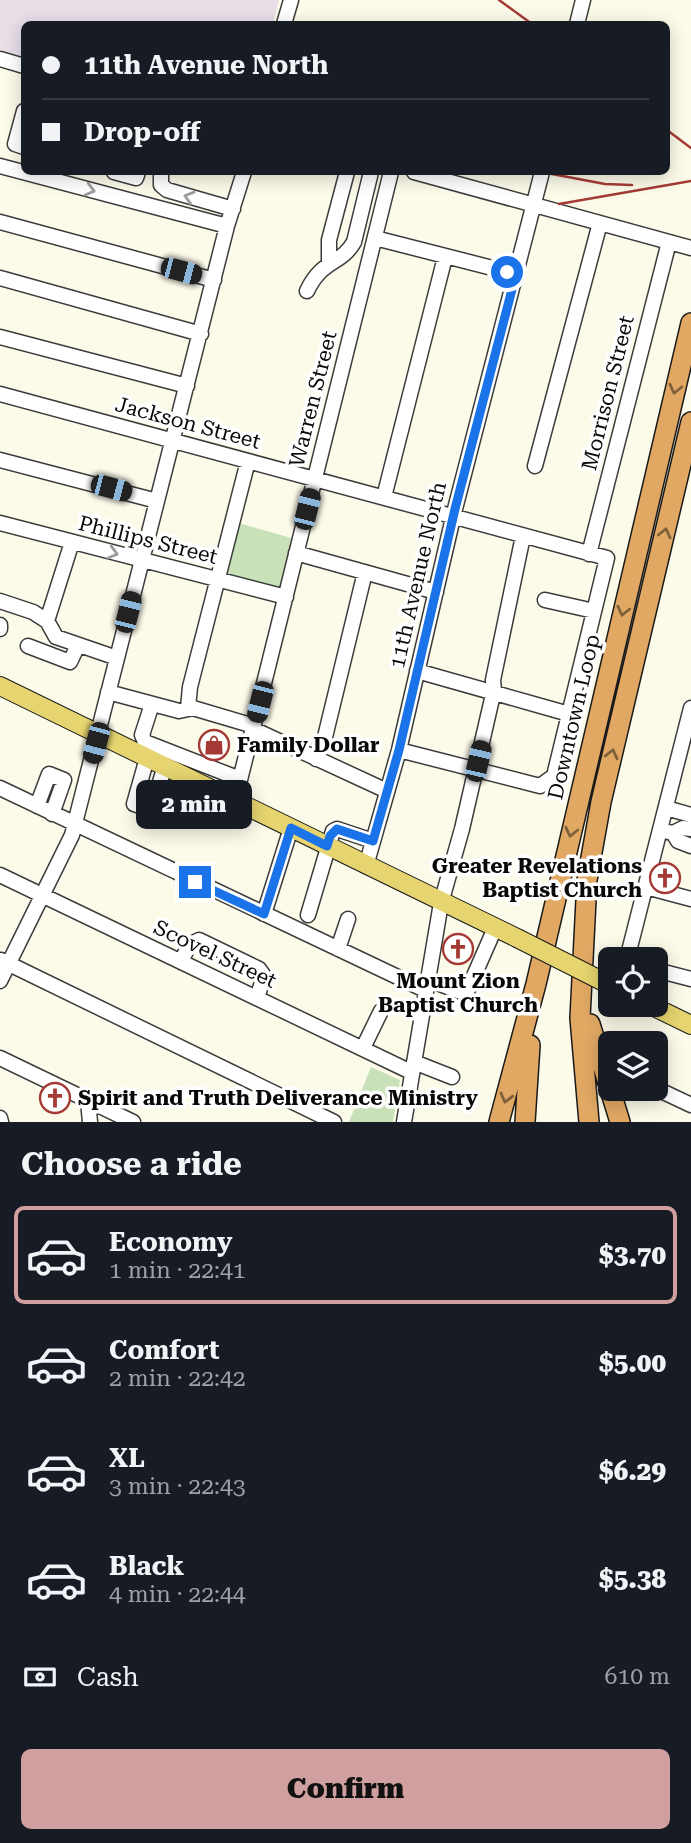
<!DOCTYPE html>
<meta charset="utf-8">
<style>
body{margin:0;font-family:"Roboto Serif",serif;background:#242831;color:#f1f3f6;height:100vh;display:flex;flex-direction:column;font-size:26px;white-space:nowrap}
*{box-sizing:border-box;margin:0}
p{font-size:23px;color:#9ea1a6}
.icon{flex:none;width:38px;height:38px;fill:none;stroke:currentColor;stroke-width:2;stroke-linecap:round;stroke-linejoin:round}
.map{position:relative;height:1122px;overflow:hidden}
.side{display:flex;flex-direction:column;background:#171b24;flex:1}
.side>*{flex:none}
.top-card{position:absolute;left:21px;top:21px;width:649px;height:154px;border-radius:10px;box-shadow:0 4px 18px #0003;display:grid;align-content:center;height:154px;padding:0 21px;background:#171b24}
.tools{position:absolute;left:598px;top:947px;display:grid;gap:14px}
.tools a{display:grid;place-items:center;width:70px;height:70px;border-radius:10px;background:#171b24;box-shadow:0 4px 18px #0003;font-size:35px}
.end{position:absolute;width:32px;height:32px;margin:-16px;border:9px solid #1a73e8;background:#fff;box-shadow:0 0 0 4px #fff}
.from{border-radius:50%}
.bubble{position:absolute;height:49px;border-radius:10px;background:#171b24;box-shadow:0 4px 18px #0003;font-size:23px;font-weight:800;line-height:49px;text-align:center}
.car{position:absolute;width:21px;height:42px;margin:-21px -10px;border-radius:9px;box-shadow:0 0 5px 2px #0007;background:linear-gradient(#222 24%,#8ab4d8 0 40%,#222 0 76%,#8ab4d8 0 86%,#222 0)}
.top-card b{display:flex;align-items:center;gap:24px;height:66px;font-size:26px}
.top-card b+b{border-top:2px solid #363941}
.top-card i{width:18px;height:18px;background:#f1f3f6}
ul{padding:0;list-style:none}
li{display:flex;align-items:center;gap:21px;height:98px;margin:0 14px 10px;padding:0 7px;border:4px solid transparent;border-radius:10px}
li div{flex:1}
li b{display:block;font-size:26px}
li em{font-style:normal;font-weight:800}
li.selected{border-color:#cfa09f}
li>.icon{width:63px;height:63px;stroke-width:1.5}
h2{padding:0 21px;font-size:32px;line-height:84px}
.pay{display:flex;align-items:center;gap:18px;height:77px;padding:0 21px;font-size:26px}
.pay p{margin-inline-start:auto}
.action{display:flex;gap:14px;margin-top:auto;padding:14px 21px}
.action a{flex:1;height:80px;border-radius:10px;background:#cfa09f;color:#111;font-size:28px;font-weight:800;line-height:80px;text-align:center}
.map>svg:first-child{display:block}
.industrial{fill:#e7dee8}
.green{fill:#c9e1b8}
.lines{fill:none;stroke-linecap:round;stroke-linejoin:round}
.minor-casing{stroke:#3c3c3c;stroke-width:17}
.major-casing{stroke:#1a1a1a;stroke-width:20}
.highway-casing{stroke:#1a1a1a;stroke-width:22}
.minor{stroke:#fff;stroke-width:14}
.major{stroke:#e5d46f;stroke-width:18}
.highway{stroke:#e0a863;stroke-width:19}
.rail{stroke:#a53a35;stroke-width:2.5}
.major-bridge-casing{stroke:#1a1a1a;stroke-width:20;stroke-linecap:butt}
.major-bridge{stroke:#e5d46f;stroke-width:18}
.oneway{stroke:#9d9d9d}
.oneway2{stroke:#7f603a}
.route{stroke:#1a73e8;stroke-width:9}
.labels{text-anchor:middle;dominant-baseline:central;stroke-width:7;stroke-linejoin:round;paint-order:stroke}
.street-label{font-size:21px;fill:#090909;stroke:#fff}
.poi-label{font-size:21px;font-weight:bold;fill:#090909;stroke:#fff;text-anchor:start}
</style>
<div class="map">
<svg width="691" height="1122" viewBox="0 0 691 1122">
<rect width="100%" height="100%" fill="#fcfae9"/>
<path class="industrial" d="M0,0h279l-6,24h-249v33l-24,-7z"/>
<path class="green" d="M238,523l57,16 -14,50 -57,-16z
M371,1067l29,13 -7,42h-44z"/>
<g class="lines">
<g class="minor-casing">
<path id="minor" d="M284,24l7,-24
M577,24l6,-24
M0,59l24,7
M24,111l-9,33 9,3
M0,166l227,60
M114,172l22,6 2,-6
M161,172v13l6,5 66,19
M414,172l277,76
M0,222l214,58
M375,238l141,36
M329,262v-22l18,-68
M0,278l201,56
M307,291c15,-32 34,-26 47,-49l17,-70
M0,337l187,49
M0,394l607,164 -53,218 -14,10 -141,-36
M0,460l157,41
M535,466l65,-243
M384,497l61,-240
M0,523l286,74
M296,553l140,39
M589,554l80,-312
M545,600l49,11
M0,601l33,11 14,9 9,16 61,21
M47,621l25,-79
M0,625v4
M28,646l42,16 8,-17
M417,671l152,43
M108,692l71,19 14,-3 61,18
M152,704l-10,31 3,7 95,37
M188,708l2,-21 58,-226
M253,729l134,62
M147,758l-13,46 17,6 14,-44
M316,759l9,-22 40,-165
M0,788l425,202
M235,800l156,-628
M37,806l12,-32 15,6 -12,34
M666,808l25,7
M660,830l13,3 10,-5 8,1
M673,833l5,8 13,5
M366,866l33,-116 56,-241 87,-337
M0,875l411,197
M646,887l45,12
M264,914l27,-86
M308,915l25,-84 4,-2 36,12
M338,949l10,-30
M627,959l64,-251
M1,960l333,162
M181,962l8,-17 10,-5 60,29 5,7 -7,22
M656,970l35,9
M427,979l39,15 29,-66
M0,981l72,-146 155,-609 17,-54
M363,1048l18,-37
M0,1058l133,64
M414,1062l38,15
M655,1088l36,17
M88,1101l2,21
M0,1118l1,4
M404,1122l37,-219 21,-74 32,-139 -1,-10 30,-144"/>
</g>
<g class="major-casing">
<path id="major" d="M0,686l517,252
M648,1004l43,21"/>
</g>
<g class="highway-casing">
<path id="highway" d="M590,1024l30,98
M499,1122l37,-138 155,-661
M525,1122l5,-77
M589,1122l-9,-104 7,-138 14,-78 90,-380"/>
</g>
<use href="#minor" class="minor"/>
<use href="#major" class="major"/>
<use href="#highway" class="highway"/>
<path class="rail" d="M499,0l33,24
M667,130l24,18
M552,174l53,10 27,1
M559,204l132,-23"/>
<g class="major-bridge-casing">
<path id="major-bridge" d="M517,938l89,45"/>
</g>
<use href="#major-bridge" class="major-bridge"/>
</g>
<defs><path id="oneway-chevron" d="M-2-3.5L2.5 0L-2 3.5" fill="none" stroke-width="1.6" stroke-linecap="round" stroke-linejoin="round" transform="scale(1.75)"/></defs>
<g class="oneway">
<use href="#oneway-chevron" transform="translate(90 190) rotate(15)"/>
<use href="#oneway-chevron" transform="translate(189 197) rotate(-164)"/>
<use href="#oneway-chevron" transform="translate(113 553) rotate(15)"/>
</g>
<g class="oneway2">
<use href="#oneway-chevron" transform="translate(675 389) rotate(103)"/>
<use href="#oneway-chevron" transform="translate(665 533) rotate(-77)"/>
<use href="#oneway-chevron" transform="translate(623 611) rotate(103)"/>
<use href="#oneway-chevron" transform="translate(612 754) rotate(-77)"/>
<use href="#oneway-chevron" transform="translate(571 832) rotate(103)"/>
<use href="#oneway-chevron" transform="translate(506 1098) rotate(105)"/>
</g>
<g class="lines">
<path class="route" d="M195,882l69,32 27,-86 36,18 3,-10 7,-7 36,12 26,-91 56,-241 61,-235 -9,-2"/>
</g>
<defs>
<g id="shop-ring" transform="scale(1.575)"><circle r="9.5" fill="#fff" stroke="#a53a35" stroke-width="1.5"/><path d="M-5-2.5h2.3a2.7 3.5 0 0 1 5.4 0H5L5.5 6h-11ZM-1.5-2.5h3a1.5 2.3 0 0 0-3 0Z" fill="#a53a35"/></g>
<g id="church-ring" transform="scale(1.575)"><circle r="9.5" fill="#fff" stroke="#a53a35" stroke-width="1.5"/><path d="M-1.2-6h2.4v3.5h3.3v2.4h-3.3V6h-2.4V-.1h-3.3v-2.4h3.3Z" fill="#a53a35"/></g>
</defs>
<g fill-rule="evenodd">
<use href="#shop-ring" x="214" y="745"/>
<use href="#church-ring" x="665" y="878"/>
<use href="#church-ring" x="458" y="949"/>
<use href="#church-ring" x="55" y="1098"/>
</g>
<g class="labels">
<g class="street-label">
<text transform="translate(608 393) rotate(-76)">Morrison Street</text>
<text transform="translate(313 399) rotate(-76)">Warren Street</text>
<text transform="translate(188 423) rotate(15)">Jackson Street</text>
<text transform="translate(148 540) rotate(14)">Phillips Street</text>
<text transform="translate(418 575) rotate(-77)">11th Avenue North</text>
<text transform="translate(574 717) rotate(-77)">Downtown Loop</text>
<text transform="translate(215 954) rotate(25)">Scovel Street</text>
</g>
<g class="poi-label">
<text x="237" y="745">Family Dollar</text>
<text x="642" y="866" text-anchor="end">Greater Revelations<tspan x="642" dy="24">Baptist Church</tspan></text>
<text x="458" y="981" text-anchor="middle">Mount Zion<tspan x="458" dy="24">Baptist Church</tspan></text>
<text x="78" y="1098">Spirit and Truth Deliverance Ministry</text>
</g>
</g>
</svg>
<div class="tools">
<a><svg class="icon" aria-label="locate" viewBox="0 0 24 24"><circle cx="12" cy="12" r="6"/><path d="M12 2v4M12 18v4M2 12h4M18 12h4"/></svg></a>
<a><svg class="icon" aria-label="layers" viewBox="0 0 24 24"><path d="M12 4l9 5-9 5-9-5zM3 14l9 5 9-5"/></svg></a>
</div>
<i class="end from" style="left:507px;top:272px"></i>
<i class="end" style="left:195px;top:882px"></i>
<div class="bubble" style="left:136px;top:780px;width:116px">2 min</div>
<i class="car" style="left:181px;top:271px;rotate:105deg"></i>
<i class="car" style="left:111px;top:488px;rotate:105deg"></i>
<i class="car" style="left:307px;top:509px;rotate:14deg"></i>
<i class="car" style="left:128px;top:612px;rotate:14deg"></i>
<i class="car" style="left:260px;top:702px;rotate:194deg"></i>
<i class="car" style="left:96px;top:743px;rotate:195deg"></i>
<i class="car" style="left:478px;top:761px;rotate:13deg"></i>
<div class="top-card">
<b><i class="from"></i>11th Avenue North</b>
<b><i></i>Drop-off</b>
</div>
</div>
<section class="side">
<h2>Choose a ride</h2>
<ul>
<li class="selected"><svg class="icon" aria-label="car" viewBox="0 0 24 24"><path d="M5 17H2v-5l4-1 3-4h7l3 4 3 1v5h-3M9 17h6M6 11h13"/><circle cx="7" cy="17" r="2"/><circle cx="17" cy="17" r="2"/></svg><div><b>Economy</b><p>1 min · 22:41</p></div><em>$3.70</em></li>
<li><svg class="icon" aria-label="car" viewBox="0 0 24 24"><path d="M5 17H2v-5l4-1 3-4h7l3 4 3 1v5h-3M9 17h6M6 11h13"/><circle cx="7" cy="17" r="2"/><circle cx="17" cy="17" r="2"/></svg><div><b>Comfort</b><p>2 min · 22:42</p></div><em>$5.00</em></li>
<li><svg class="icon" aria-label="car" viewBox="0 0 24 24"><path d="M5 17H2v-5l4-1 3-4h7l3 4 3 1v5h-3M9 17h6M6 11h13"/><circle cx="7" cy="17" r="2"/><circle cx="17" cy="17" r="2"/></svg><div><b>XL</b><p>3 min · 22:43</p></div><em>$6.29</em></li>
<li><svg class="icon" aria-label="car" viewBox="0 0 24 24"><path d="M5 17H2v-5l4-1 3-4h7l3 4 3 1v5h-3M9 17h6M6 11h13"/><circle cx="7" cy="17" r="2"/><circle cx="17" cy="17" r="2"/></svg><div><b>Black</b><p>4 min · 22:44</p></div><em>$5.38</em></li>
</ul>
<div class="pay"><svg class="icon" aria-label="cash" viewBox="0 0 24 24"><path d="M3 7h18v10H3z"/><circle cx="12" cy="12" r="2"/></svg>Cash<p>610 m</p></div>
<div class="action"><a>Confirm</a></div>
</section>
